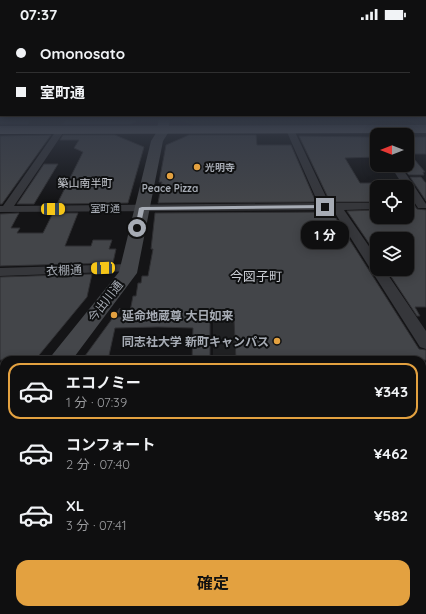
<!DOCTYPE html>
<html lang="ja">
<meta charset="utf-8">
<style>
body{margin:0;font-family:Quicksand,"Noto Sans JP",sans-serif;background:#181819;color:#f1f3f6;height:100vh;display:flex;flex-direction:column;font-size:15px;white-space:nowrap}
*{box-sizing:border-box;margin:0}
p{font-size:13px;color:#9b9c9f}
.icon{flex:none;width:22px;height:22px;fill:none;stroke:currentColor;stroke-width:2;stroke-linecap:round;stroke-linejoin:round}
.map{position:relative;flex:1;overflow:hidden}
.side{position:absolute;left:0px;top:328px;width:426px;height:258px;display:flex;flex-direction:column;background:#0f0f10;border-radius:12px 12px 0 0;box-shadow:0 2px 10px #0003,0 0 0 1px #2f2f30}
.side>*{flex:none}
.top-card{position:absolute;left:0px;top:0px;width:426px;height:88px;box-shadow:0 2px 10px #0003,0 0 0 1px #2f2f30;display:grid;align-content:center;height:88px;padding:0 16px;background:#0f0f10}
.needle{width:26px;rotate:270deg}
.fabs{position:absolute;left:370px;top:100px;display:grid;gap:8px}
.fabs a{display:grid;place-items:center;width:44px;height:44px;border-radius:8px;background:#0f0f10;box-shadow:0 2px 10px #0003,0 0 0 1px #2f2f30;font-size:20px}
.end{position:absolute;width:18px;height:18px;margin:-9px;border:5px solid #a7acb5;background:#111;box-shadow:0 0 0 2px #111}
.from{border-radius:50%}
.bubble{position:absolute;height:28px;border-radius:12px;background:#0f0f10;box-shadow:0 2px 10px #0003,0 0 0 1px #2f2f30;font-size:13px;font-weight:700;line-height:28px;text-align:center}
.car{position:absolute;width:12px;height:24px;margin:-12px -6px;border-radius:5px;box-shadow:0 0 3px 1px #0007;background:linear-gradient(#f5c518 24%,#345 0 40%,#f5c518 0 76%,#345 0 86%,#f5c518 0)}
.top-card b{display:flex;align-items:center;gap:14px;height:38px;font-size:15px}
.top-card b+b{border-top:1px solid #2f2f30}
.top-card i{width:10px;height:10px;background:#f1f3f6}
ul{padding:7px 0 0;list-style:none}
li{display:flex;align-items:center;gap:12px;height:56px;margin:0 8px 6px;padding:0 8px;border:2px solid transparent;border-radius:12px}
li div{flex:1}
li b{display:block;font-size:15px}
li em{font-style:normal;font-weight:700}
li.current{border-color:#e3a140}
li>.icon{width:36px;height:36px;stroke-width:1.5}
.cta{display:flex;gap:8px;margin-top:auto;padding:8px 16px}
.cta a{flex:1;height:46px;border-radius:12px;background:#e3a140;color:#111;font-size:16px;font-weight:700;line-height:46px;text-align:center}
.status{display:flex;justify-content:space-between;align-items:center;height:28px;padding:0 20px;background:#0f0f10;direction:ltr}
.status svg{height:11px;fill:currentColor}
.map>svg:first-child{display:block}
.built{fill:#202123}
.green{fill:#212821}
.building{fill:#434549;stroke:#2f2f32}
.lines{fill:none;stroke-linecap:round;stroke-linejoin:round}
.street{fill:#36373b;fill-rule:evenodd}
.secondary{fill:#44464a;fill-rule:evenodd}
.highway{fill:#62656b;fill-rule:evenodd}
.route{fill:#a7acb5}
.poi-dot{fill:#e3a140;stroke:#0f1011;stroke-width:1.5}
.labels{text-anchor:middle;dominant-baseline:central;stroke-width:4;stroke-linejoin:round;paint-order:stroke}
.far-poi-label{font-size:10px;font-weight:bold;fill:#a7acb5;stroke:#0f1011;text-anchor:start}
.far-street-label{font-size:10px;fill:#a7acb5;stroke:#0f1011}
.far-neighbourhood-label{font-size:11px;fill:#c8cbd2;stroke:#0f1011}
.street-label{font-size:12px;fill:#a7acb5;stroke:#0f1011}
.poi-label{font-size:12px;font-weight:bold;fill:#a7acb5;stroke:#0f1011;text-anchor:start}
.neighbourhood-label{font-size:13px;fill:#c8cbd2;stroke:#0f1011}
</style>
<div class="status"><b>07:37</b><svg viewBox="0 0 49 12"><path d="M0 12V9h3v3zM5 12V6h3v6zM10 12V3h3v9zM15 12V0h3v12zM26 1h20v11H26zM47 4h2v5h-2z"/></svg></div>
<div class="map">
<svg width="426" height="586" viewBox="0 0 426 586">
<rect width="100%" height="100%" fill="#141416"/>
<path class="built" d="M0,91h142l-14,5 -128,2z
M213,293h121l11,39h-132z"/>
<path class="green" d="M176,91h250v7l-232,-1z"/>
<path class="building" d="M9,91h22l-3,5h-28v-3z
M66,91h69l1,3 -7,2h-66z
M51,107l-49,69h-2v-68z
M63,107h52l29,12 -16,56 -71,1 26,-52 -9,-4 5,-8h-19z
M189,107h67l1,10h34l25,57 -158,1 4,-21h-3l7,-37z
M299,108l72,1 6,7v13l-32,1 15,25h17v19h-47z
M407,109h19v17h-16l15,18h-2l1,3h-15l-2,-2z
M44,136h14l-24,40h-17z
M410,149h11l5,6v18z
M407,166l10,15 9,1v97h-11l5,9h-3l-31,-47h21v-30h-30v16l-30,-44 30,-1v7h30z
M332,184l87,137 7,1v10h-190l-2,-40 -24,-1v41h-18l1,-32 -35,-1 -43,1 -7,32h-26l38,-52 -2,9h11l4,-21h3l2,-13h3l1,-7h6l5,-27h-2l4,-36z
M19,185l-8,15h9l-3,5h26l10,-20h25l-13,33h26l2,-6h19l-3,9h7l-3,14 -113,3v-52z
M92,246l-5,23 -52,63h-35v-83z"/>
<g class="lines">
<path class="street" d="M369,99h6l5,8h-3v5l-3,-1 -6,-10z
M291,101l4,3 34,71h48v6l-33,1 33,48v11h7l42,62v18l-6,-2 -87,-137 -333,2v-6h3l53,-75 3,-1 4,3 -49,73 304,-3 -31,-71z
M390,137h10l26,39v4h-8l-11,-17v-4h-3z
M129,236l5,1 2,3 -2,3 -134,5v-8z
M222,582h26l1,4h-26z"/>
<path class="secondary" d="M159,91h11l-2,14 -5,8 -26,132 -65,87h-24l71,-88 32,-131 5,-8z
M4,391v26l-4,1v-26z
M422,409h4v24h-4z"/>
<path class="highway" d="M426,97v8l-426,1v-8z"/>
</g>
<linearGradient id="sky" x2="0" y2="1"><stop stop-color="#0b0b0c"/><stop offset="0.53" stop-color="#343a47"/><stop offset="1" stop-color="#343a47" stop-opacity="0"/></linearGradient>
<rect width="426" height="173" fill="url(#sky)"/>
<path class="route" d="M325,177l2,3 -183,2 -4,18 -3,1 -2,-1 4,-20 3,-1z"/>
<g class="poi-dot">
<circle cx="197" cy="139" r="4"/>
<circle cx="170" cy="148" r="4"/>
<circle cx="114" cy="287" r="4"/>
<circle cx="277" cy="313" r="4"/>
</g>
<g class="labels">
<g class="far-poi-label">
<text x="205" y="139">光明寺</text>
<text x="170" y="160" text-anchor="middle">Peace Pizza</text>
</g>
<g class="far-street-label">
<text x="105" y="180">室町通</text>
</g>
<g class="far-neighbourhood-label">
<text x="85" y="155">築山南半町</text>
</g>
<g class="street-label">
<text transform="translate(64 242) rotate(-2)">衣棚通</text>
<text transform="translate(105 273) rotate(-52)">今出川通</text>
</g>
<g class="poi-label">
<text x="122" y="287">延命地蔵尊 大日如来</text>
<text x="269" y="313" text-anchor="end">同志社大学 新町キャンパス</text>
</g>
<g class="neighbourhood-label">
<text x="256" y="248">今図子町</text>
</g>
</g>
</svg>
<div class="fabs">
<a><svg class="needle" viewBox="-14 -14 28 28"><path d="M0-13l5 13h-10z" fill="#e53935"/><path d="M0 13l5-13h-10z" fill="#9b9c9f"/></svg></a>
<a><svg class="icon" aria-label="locate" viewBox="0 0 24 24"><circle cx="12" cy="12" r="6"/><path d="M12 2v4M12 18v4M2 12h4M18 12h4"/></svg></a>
<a><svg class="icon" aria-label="layers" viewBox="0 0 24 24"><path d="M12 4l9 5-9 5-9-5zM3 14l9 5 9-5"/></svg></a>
</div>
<i class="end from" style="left:137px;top:200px"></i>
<i class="end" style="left:325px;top:179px"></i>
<div class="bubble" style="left:301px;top:193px;width:48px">1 分</div>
<i class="car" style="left:53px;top:181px;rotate:90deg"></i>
<i class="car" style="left:103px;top:240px;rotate:268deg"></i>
<div class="top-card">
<b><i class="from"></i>Omonosato</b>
<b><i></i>室町通</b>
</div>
<section class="side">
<ul>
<li class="current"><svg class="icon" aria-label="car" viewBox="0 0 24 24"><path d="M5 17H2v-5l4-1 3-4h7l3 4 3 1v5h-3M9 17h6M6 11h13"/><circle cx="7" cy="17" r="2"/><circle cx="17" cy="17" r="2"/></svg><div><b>エコノミー</b><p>1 分 · 07:39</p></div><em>¥343</em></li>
<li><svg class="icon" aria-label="car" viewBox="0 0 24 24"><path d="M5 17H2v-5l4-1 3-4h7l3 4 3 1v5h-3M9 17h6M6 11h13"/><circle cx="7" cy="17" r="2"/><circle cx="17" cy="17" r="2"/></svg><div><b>コンフォート</b><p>2 分 · 07:40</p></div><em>¥462</em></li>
<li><svg class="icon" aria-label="car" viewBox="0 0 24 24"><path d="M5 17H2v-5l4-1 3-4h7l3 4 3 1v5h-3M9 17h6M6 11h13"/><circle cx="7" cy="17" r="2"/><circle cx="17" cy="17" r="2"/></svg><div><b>XL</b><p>3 分 · 07:41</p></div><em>¥582</em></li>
</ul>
<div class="cta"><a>確定</a></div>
</section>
</div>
